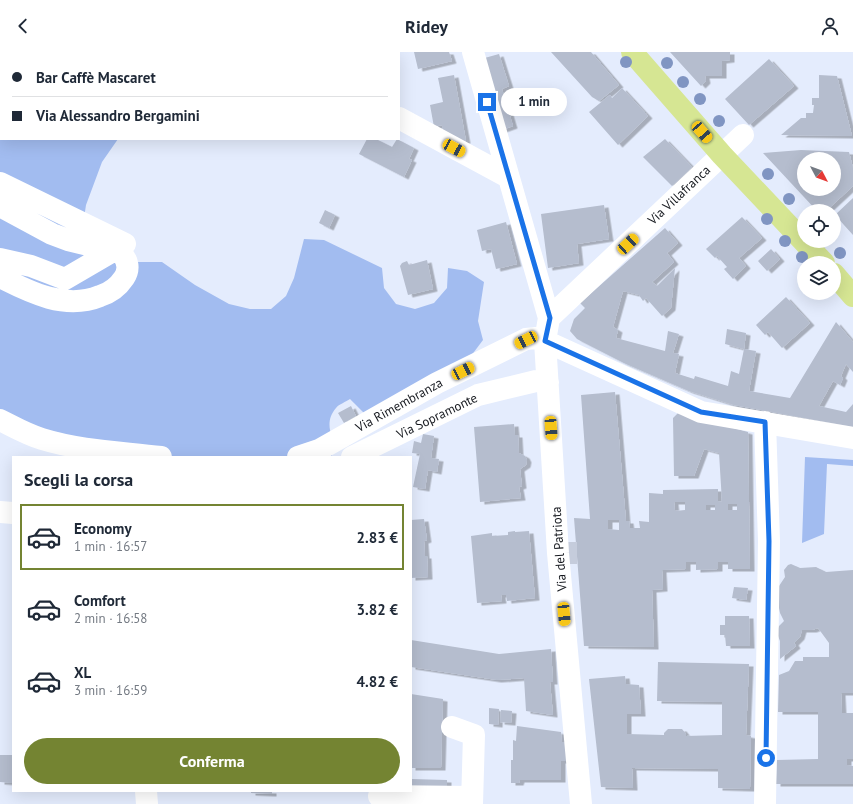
<!DOCTYPE html>
<html lang="it">
<meta charset="utf-8">
<style>
body{margin:0;font-family:"PT Sans",sans-serif;background:#f6f6f7;color:#1f2937;height:100vh;display:flex;flex-direction:column;font-size:15px;white-space:nowrap}
*{box-sizing:border-box;margin:0}
p{font-size:13px;color:#747a83}
.icon{flex:none;width:22px;height:22px;fill:none;stroke:currentColor;stroke-width:2;stroke-linecap:round;stroke-linejoin:round}
.map{position:relative;flex:1;overflow:hidden}
.panel{position:absolute;left:12px;top:404px;width:400px;height:336px;display:flex;flex-direction:column;background:#fff;border-radius:0px;box-shadow:0 4px 16px #0002}
.panel>*{flex:none}
.top-card{position:absolute;left:0px;top:0px;width:400px;height:88px;box-shadow:0 4px 16px #0002;display:grid;align-content:center;height:88px;padding:0 12px;background:#fff}
.needle{width:26px;rotate:131deg}
.buttons{position:absolute;left:797px;top:100px;display:grid;gap:8px}
.buttons a{display:grid;place-items:center;width:44px;height:44px;border-radius:50%;background:#fff;box-shadow:0 4px 16px #0002;font-size:20px}
.end{position:absolute;width:18px;height:18px;margin:-9px;border:5px solid #1a73e8;background:#fff;box-shadow:0 0 0 2px #fff}
.from{border-radius:50%}
.bubble{position:absolute;height:28px;border-radius:14px;background:#fff;box-shadow:0 4px 16px #0002;font-size:13px;font-weight:600;line-height:28px;text-align:center}
.car{position:absolute;width:12px;height:24px;margin:-12px -6px;border-radius:5px;box-shadow:0 0 3px 1px #0007;background:linear-gradient(#f5c518 24%,#345 0 40%,#f5c518 0 76%,#345 0 86%,#f5c518 0)}
.top-card b{display:flex;align-items:center;gap:14px;height:38px;font-size:15px}
.top-card b+b{border-top:1px solid #e0e1e3}
.top-card i{width:10px;height:10px;background:#1f2937}
ul{padding:0;list-style:none}
li{display:flex;align-items:center;gap:12px;height:66px;margin:0 8px 6px;padding:0 4px;border:2px solid transparent;border-radius:0px}
li div{flex:1}
li b{display:block;font-size:15px}
li em{font-style:normal;font-weight:600}
li.active{border-color:#748432}
li>.icon{width:36px;height:36px;stroke-width:1.5}
h2{padding:0 12px;font-size:18px;line-height:48px}
.action{display:flex;gap:8px;margin-top:auto;padding:8px 12px}
.action a{flex:1;height:46px;border-radius:24px;background:#748432;color:#fff;font-size:16px;font-weight:600;line-height:46px;text-align:center}
header{display:flex;justify-content:space-between;align-items:center;height:52px;padding:0 12px;background:#fff;font-size:18px;font-weight:600}
.map>svg:first-child{display:block}
.green{fill:#a2bcf0}
.building{fill:#b5bdce;fill-rule:evenodd;filter:url(#shadow)}
.lines{fill:none;stroke-linecap:round;stroke-linejoin:round}
.minor-tunnel{stroke:#c5ccdc;stroke-width:22;stroke-dasharray:22 11;stroke-linecap:butt}
.minor{stroke:#fff;stroke-width:22}
.major{stroke:#d6e693;stroke-width:22}
.tree{fill:#8095c2}
.route{stroke:#1a73e8;stroke-width:5}
.labels{text-anchor:middle;dominant-baseline:central;stroke-width:3;stroke-linejoin:round;paint-order:stroke}
.street-label{font-size:13px;fill:#15181e;stroke:#fff}
</style>
<header><svg class="icon" aria-label="back" viewBox="0 0 24 24"><path d="M15 5l-7 7 7 7"/></svg>Ridey<svg class="icon" aria-label="person" viewBox="0 0 24 24"><circle cx="12" cy="8" r="4"/><path d="M4 21q1-7 8-7t8 7"/></svg></header>
<div class="map">
<svg width="853" height="752" viewBox="0 0 853 752">
<defs>
<filter id="shadow"><feDropShadow dx="4.5" dy="2.5" stdDeviation="0" flood-color="#0004"/></filter>
</defs>
<rect width="100%" height="100%" fill="#e4ecfd"/>
<path class="green" d="M0,5l1,82h117l-16,23 -16,43 -7,46 38,11h45l33,23 34,19 21,5h21l15,-13 8,-18 10,-39 20,1 58,28 2,20 12,16 19,5 19,-6 13,-15 1,-20 19,3 17,11 -6,39 5,19 -12,16 -106,58 -15,-15c-4,3 -11,5 -14,9 -11,13 -6,25 0,39l-5,10h-238l-93,-26z
M805,405l48,3v6l-26,-2 -3,70 -22,9z"/>
<path class="building" d="M414,0h35l3,9 -34,8z
M551,0h40l28,33 -20,16 -7,-4z
M670,0h60v8l-8,1v15h-17l1,5 -5,5z
M499,2l10,32 -7,3 11,37 -11,4 -21,-71z
M769,7l25,27 -45,39 -24,-26z
M454,23l12,66 -10,2 -13,-8 -1,-10 -8,2 -4,-22 13,-3 -5,-24z
M819,23l18,1 15,60 -71,-1 20,-17h5v-5h7l1,-8h-2v-7h7z
M622,36l26,28 -30,29 -29,-33 21,-17 2,3z
M367,87h9l16,8 5,-8 17,9 -5,11 3,1 -8,17 -45,-23z
M665,87l27,28 -20,19 -29,-29z
M801,98l48,2 4,16v18l-27,25h-9l-54,-58zM804,107h30v30h-30z
M853,146v37l-18,-20z
M604,153l5,34 -32,5 2,19 -31,5 -7,-54z
M325,158l10,5 -6,13 -10,-5z
M742,165l20,21 -23,20 7,8 -13,13 -9,-10 3,-2 -10,-11 -2,2 -9,-9z
M506,170l11,42 -21,5 -5,-20 -9,2 -5,-21z
M665,176l13,15 -11,10 7,9 -22,20 5,4 18,-18 -4,40 -9,8 -16,-18 -3,3 -4,-6 -16,-4 -10,36 5,3 -2,8 49,13 3,-20 11,3 -6,19 6,1 -4,19 19,6 1,-3 33,10 3,-15 8,3 5,-25 -19,-5 2,-15 19,4 -2,16 12,2 -7,40 41,7 46,-76 17,20v30l-7,-8 -5,12 2,2 -3,7 -7,-4 -14,25 27,6 7,-8v23l-119,-22 -45,-14 -65,-28 -47,-24 -7,-8 4,-12 11,-11 -5,-5z
M771,197l9,10 -13,12 -9,-10z
M427,208l6,29 -25,6 -8,-29 2,-3 5,-2 2,4z
M786,245l24,26 -28,25 -14,-16 -3,3 -9,-10z
M615,340l11,129h3l1,7h10l-1,-7 10,1v-29l14,1v-4l55,-1v12l4,1 -3,-49 -15,-4 -10,27h-20l-1,-58 5,-5 70,19 2,137h-22v-7h-10v7l-22,1v-8h-10v7l-24,1 1,19 -11,1 2,57 -70,-1 -10,-128 16,1 -9,-124zM674,450h11v8l-10,1zM728,452h9v6h-9zM706,453h9v5h-9zM608,468h11v10l-11,-1z
M351,354l5,10 -12,7 -6,-10z
M514,372l1,11h3l1,18 6,3 2,4 -1,5 -6,4 2,17 -3,1 2,11 -41,4 -6,-75z
M423,382l11,2 -3,22 8,1 -2,13 -9,-2 -3,19 -12,-2 7,-33 -8,-1 2,-12 7,2z
M424,467l3,21 -3,1 1,15h2l1,21 -17,1v-58z
M515,479v1l14,-1 6,67 -28,3 -1,-6h-5l1,6 -25,2 -6,-67 21,-3v3l16,-1v-3z
M791,512l9,4 16,-1 10,5 27,-2v123h-12l1,20h11v46h-6v6l6,1v18h-77l1,-24 41,-1v-47h-40l1,-37 10,-4 6,-10h8v-4h26v-14l-11,-15 -6,2h-10l-2,7 -6,6 2,3 -16,13v-18l-2,-5 -1,-5 2,-5 5,-5 -4,-8 -3,-15 2,-12 6,-9 -1,-7 4,-5z
M734,535l14,1 -2,12 -14,-2z
M725,564h24l1,30h-24l-1,-11h-5v-10h5z
M411,588l88,14 52,-5 2,33h-3l3,33 -27,-4 -2,-33 -27,2 -86,-13z
M658,610l91,2 -3,71 5,1 -1,53 -32,-1v-19l-86,-1 1,20 -32,-1 -12,-108 36,-3 1,8 13,1 2,29h-14v20l37,1v-2l4,-4h14l4,5v2l36,-1v-33l-65,-1z
M411,642l32,5 -2,69h-30z
M489,656l10,1 -1,16 -9,-1z
M501,658l11,1 -1,12 -11,-1z
M517,674l44,6 1,10h4v19h-5v19h-41l-1,3h-8v-23h2v-20l3,1z
M0,703h13v28l-13,-1z
M411,727l36,1v19l-36,-8z
M251,739h21v3l-21,-1z"/>
<g class="lines">
<path class="minor-tunnel" d="M558,501h19"/>
<path class="minor" d="M274,0l2,1
M473,0l76,266 -4,23 13,212 23,251
M399,66l109,59
M0,131l125,61 -60,35 -34,-13 -31,-7
M0,154l52,28 16,6 53,13c7,7 9,16 3,25 -6,9 -14,15 -24,18 -34,14 -69,-3 -100,-19
M549,266l194,-183
M0,368c14,7 28,15 42,19 39,12 79,13 119,18
M298,405l21,-7 118,-67 89,-44 10,-1 9,3 156,71 152,26
M352,405l126,-62 58,-14 12,1
M0,460l13,1
M452,675l22,8 -2,69
M146,739l1,13
M379,744l93,1
M765,752l4,-263 -4,-119"/>
<path class="major" d="M632,0l90,103 102,108
M834,222l19,22"/>
</g>
<g class="tree">
<circle cx="626" cy="10" r="6"/>
<circle cx="667" cy="11" r="6"/>
<circle cx="683" cy="30" r="6"/>
<circle cx="700" cy="47" r="6"/>
<circle cx="719" cy="69" r="6"/>
<circle cx="768" cy="122" r="6"/>
<circle cx="789" cy="147" r="6"/>
<circle cx="767" cy="167" r="6"/>
<circle cx="785" cy="189" r="6"/>
<circle cx="840" cy="201" r="6"/>
<circle cx="802" cy="205" r="6"/>
</g>
<g class="lines">
<path class="route" d="M487,50l63,216 -5,23 156,71 64,10 4,119 -3,217"/>
</g>
<g class="labels">
<g class="street-label">
<text transform="translate(679 143) rotate(-43)">Via Villafranca</text>
<text transform="translate(399 353) rotate(-29)">Via Rimembranza</text>
<text transform="translate(437 364) rotate(-26)">Via Sopramonte</text>
<text transform="translate(559 497) rotate(-94)">Via del Patriota</text>
</g>
</g>
</svg>
<div class="buttons">
<a><svg class="needle" viewBox="-14 -14 28 28"><path d="M0-13l5 13h-10z" fill="#e53935"/><path d="M0 13l5-13h-10z" fill="#747a83"/></svg></a>
<a><svg class="icon" aria-label="locate" viewBox="0 0 24 24"><circle cx="12" cy="12" r="6"/><path d="M12 2v4M12 18v4M2 12h4M18 12h4"/></svg></a>
<a><svg class="icon" aria-label="layers" viewBox="0 0 24 24"><path d="M12 4l9 5-9 5-9-5zM3 14l9 5 9-5"/></svg></a>
</div>
<i class="end from" style="left:766px;top:706px"></i>
<i class="end" style="left:487px;top:50px"></i>
<div class="bubble" style="left:501px;top:36px;width:66px">1 min</div>
<i class="car" style="left:702px;top:80px;rotate:139deg"></i>
<i class="car" style="left:454px;top:96px;rotate:118deg"></i>
<i class="car" style="left:628px;top:192px;rotate:47deg"></i>
<i class="car" style="left:526px;top:288px;rotate:244deg"></i>
<i class="car" style="left:463px;top:319px;rotate:64deg"></i>
<i class="car" style="left:551px;top:376px;rotate:176deg"></i>
<i class="car" style="left:564px;top:562px;rotate:175deg"></i>
<div class="top-card">
<b><i class="from"></i>Bar Caffè Mascaret</b>
<b><i></i>Via Alessandro Bergamini</b>
</div>
<section class="panel">
<h2>Scegli la corsa</h2>
<ul>
<li class="active"><svg class="icon" aria-label="car" viewBox="0 0 24 24"><path d="M5 17H2v-5l4-1 3-4h7l3 4 3 1v5h-3M9 17h6M6 11h13"/><circle cx="7" cy="17" r="2"/><circle cx="17" cy="17" r="2"/></svg><div><b>Economy</b><p>1 min · 16:57</p></div><em>2.83 €</em></li>
<li><svg class="icon" aria-label="car" viewBox="0 0 24 24"><path d="M5 17H2v-5l4-1 3-4h7l3 4 3 1v5h-3M9 17h6M6 11h13"/><circle cx="7" cy="17" r="2"/><circle cx="17" cy="17" r="2"/></svg><div><b>Comfort</b><p>2 min · 16:58</p></div><em>3.82 €</em></li>
<li><svg class="icon" aria-label="car" viewBox="0 0 24 24"><path d="M5 17H2v-5l4-1 3-4h7l3 4 3 1v5h-3M9 17h6M6 11h13"/><circle cx="7" cy="17" r="2"/><circle cx="17" cy="17" r="2"/></svg><div><b>XL</b><p>3 min · 16:59</p></div><em>4.82 €</em></li>
</ul>
<div class="action"><a>Conferma</a></div>
</section>
</div>
